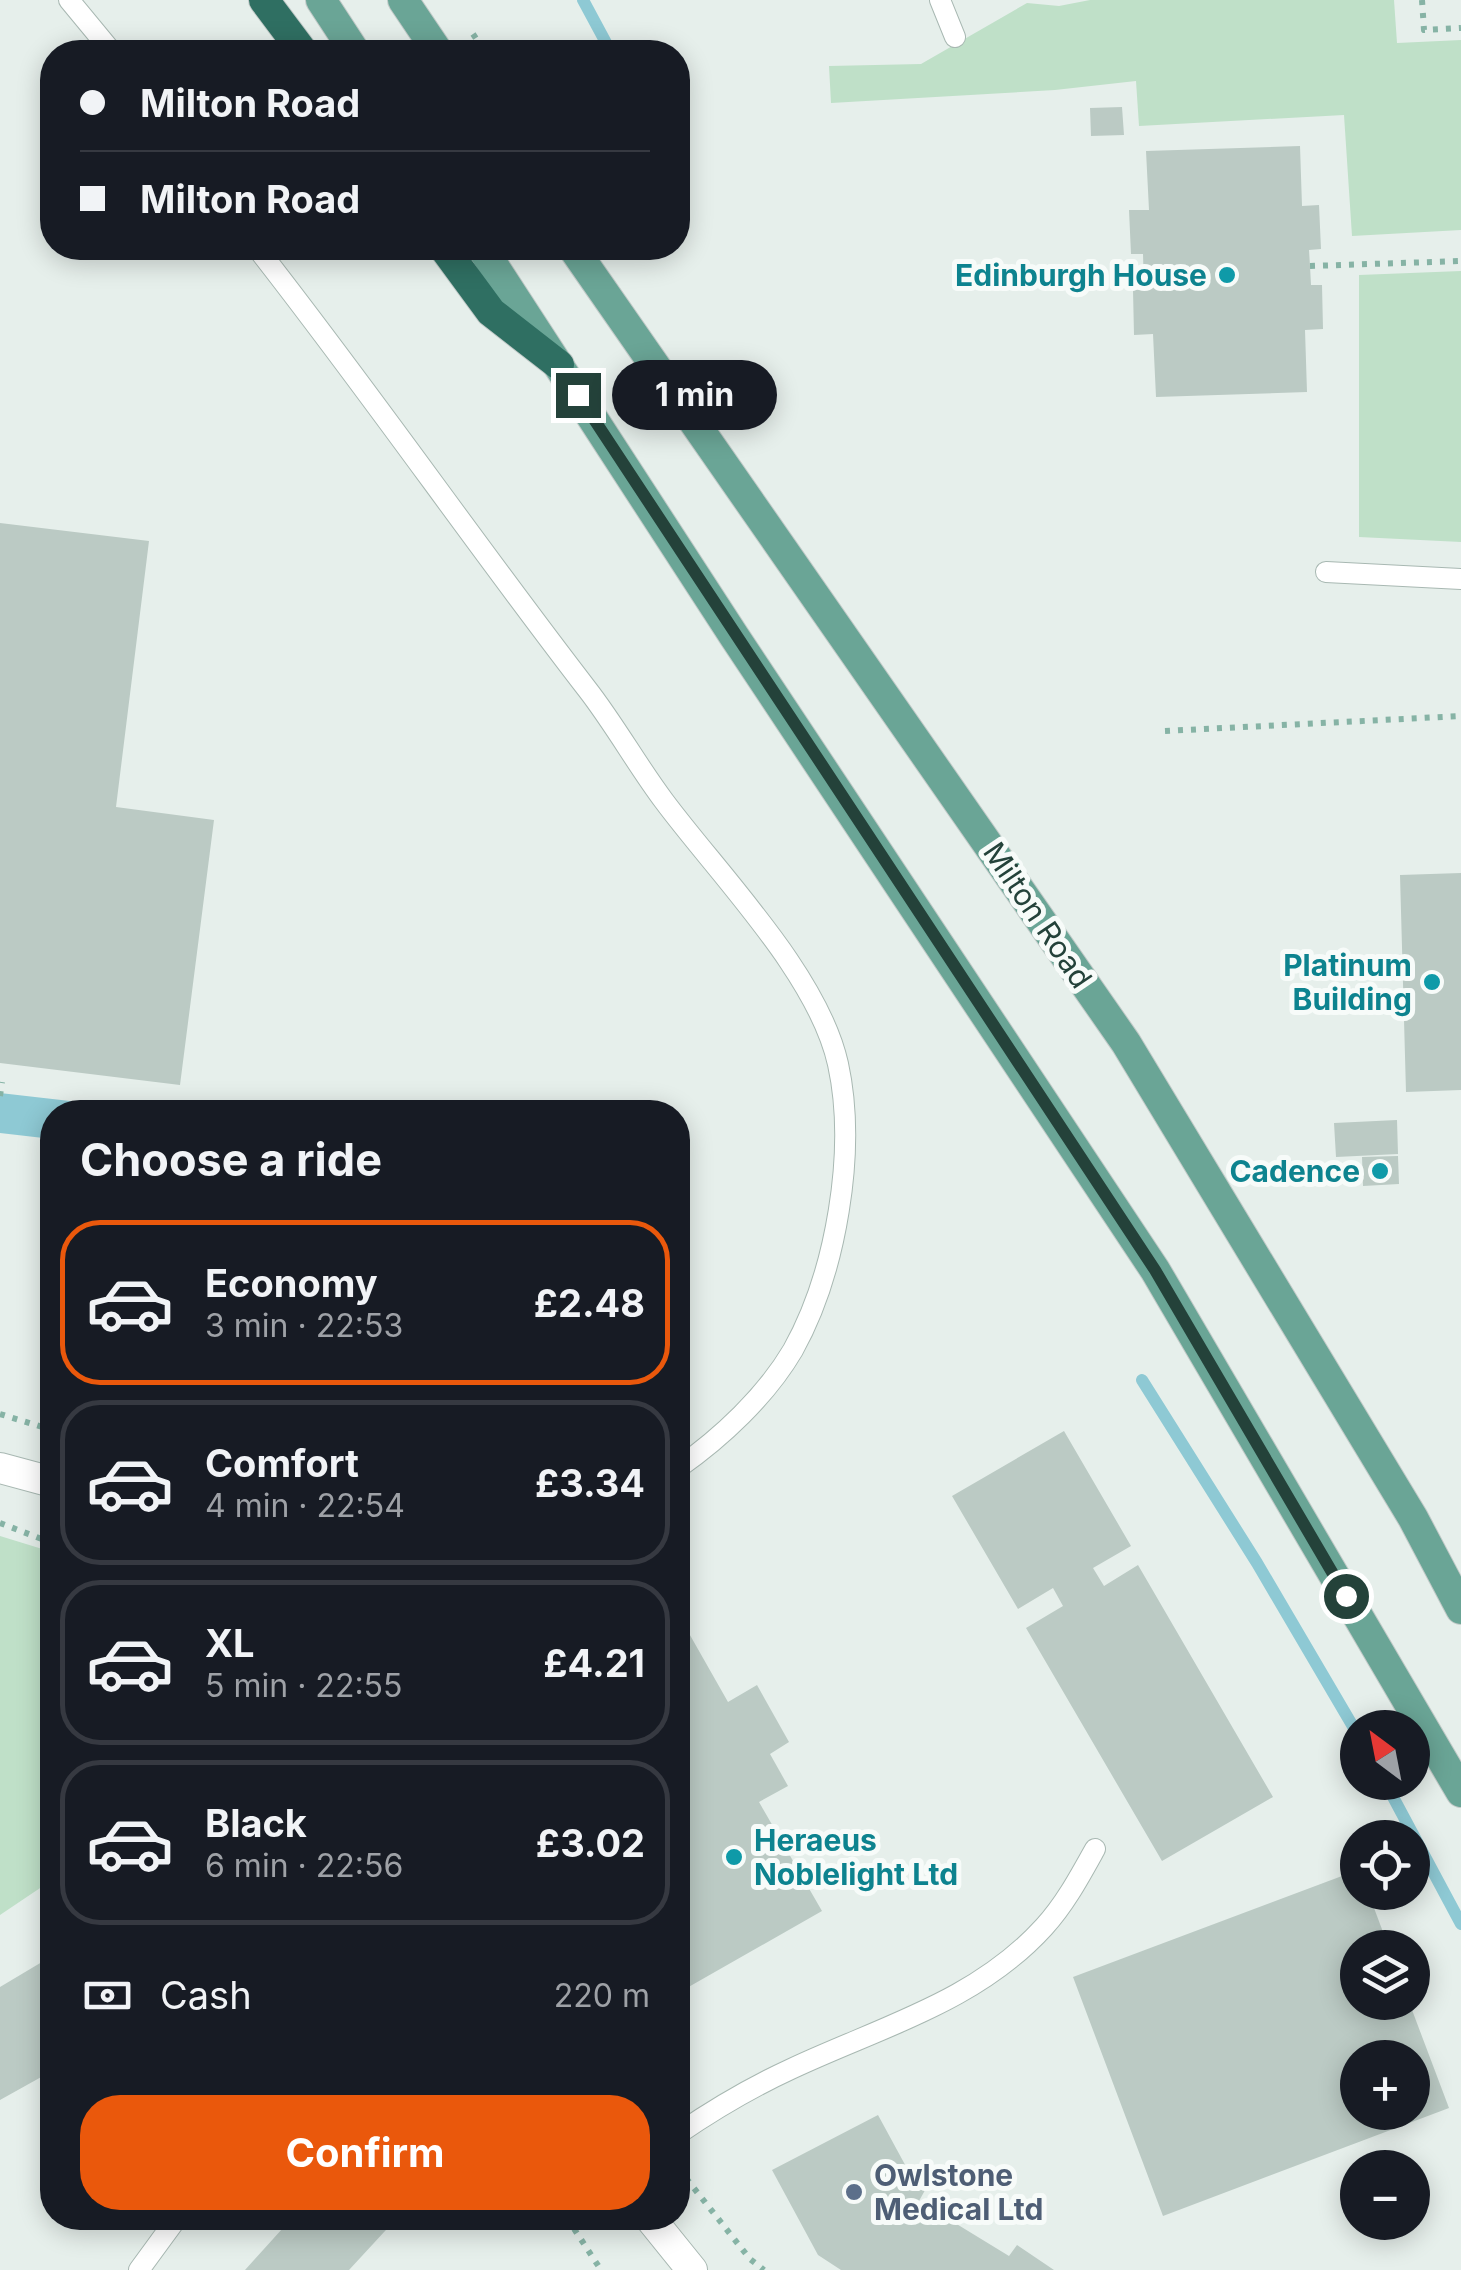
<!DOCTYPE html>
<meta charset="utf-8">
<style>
body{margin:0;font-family:Inter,sans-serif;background:#20242c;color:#f1f3f6;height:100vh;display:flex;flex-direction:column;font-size:38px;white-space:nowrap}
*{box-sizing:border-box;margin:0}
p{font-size:32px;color:#9ea1a6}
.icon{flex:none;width:55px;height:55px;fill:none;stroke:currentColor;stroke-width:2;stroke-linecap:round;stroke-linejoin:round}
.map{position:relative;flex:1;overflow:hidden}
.drawer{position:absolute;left:40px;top:1100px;width:650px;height:1130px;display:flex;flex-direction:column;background:#171b24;border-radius:40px;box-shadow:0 5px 25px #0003}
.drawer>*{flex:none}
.banner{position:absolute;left:40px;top:40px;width:650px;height:220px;border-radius:40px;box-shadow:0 5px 25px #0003;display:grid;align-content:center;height:220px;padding:0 40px;background:#171b24}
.needle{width:65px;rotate:328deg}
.controls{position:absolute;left:1340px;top:1710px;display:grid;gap:20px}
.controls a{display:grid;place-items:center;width:90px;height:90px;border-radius:50%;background:#171b24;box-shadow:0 5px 25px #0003;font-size:50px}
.end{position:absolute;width:45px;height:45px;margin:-22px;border:12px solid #24423a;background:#fff;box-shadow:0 0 0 5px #fff}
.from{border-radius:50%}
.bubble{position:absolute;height:70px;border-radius:35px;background:#171b24;box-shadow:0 5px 25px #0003;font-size:32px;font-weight:700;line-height:70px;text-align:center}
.banner b{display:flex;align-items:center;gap:35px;height:95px;font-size:38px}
.banner b+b{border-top:2px solid #363941}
.banner i{width:25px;height:25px;background:#f1f3f6}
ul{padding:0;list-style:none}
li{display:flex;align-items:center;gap:30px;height:165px;margin:0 20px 15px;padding:0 20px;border:5px solid #363941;border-radius:40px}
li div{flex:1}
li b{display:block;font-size:38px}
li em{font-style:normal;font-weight:700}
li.current{border-color:#ea580c}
li>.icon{width:90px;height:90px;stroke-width:1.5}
h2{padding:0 40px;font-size:45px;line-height:120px}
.pay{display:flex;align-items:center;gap:25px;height:110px;padding:0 40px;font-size:38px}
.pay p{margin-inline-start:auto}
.button{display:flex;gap:20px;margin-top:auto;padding:20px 40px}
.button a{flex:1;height:115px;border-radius:40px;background:#ea580c;color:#fff;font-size:40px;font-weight:700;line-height:115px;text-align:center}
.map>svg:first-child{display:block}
.green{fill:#bfe0c8}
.water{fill:#8ec9d4}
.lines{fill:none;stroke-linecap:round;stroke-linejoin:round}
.stream{stroke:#8ec9d4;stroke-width:12}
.building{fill:#bbcac4;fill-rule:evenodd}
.lane-casing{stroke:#a8b8b2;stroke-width:22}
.street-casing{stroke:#a8b8b2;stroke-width:32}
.primary-casing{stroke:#c2cac8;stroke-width:32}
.highway-casing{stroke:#c2cac8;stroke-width:32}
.path{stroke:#86b3a5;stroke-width:6;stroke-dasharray:5 8;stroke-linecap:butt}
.lane{stroke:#fff;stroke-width:20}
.street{stroke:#fff;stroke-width:30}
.primary{stroke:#6aa596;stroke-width:30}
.highway{stroke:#2f6f62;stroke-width:30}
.route{stroke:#24423a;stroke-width:12}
.culture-dot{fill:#0f9aa8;stroke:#f7fbf9;stroke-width:4}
.service-dot{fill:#5c6f8a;stroke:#f7fbf9;stroke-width:4}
.labels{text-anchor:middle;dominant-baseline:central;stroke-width:10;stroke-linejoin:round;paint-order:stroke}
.culture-label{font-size:30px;font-weight:bold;fill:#0d838f;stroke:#f7fbf9;text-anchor:end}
.street-label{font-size:30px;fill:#24423a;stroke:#f7fbf9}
.service-label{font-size:30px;font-weight:bold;fill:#4e5e75;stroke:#f7fbf9;text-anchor:start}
</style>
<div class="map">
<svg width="1461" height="2270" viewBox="0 0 1461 2270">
<rect width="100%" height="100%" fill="#e6efeb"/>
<path class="green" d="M1090,0h304l3,43 64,-3v190l-109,6 -8,-121 -205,11 -3,-45 -81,9 -224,13 -2,-37 92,-2 106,-61 32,3z
M1461,271v271l-102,-5v-262z
M0,1536l52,16v328l-52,35z"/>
<path class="water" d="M0,1093l166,19h-114v27l-52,-6z"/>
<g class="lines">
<path class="stream" d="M583,0l28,52
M678,186l5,11
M1142,1380l115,183 101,172
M1385,1782l76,142"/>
</g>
<path class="building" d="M1122,107l2,28 -33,1 -1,-28z
M1300,146l2,60 17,-1 2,44 -12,1 1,16 1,19h11l1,44 -18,1 2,62 -151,5 -3,-63 -19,1 -1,-45h11l-1,-36h-12l-2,-44h20l-3,-59z
M0,523l149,18 -33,266 98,13 -34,265 -180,-22z
M1461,873v217l-55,2 -6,-217z
M1397,1120l1,34 -62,3 -2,-34z
M1398,1156l1,28 -36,2 -1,-29z
M1064,1431l67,115 -38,22 11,18 34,-21 135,232 -111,64 -136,-233 37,-22 -10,-18 -35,21 -66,-113z
M678,1614l50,88 29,-17 32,57 -19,12 18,32 -29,16 63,109 -144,82z
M1358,1870v22h10l21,56h-31v54h51l40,106 -286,108 -90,-239zM1358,2058h54v54h-54z
M52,1956v115l-52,29v-113z
M878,2115l31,57 20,11 -10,18 90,55 8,-11 37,25h-213l-23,-15 -46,-85z
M292,2218h105l-48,52h-104z"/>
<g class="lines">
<g class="lane-casing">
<path id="lane" d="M69,0l43,52
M940,0l15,37
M257,248c113,144 218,296 330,441 28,36 50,76 77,112 55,74 154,173 174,263 19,87 -2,209 -45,286 -27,46 -72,88 -115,118
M1326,572l135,7
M678,2134c35,-24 74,-47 113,-65 89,-42 185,-67 253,-142 21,-23 36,-51 51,-78
M139,2270l38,-52"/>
</g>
<g class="street-casing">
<path id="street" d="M0,1468l52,14
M650,2218l42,52"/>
</g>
<g class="primary-casing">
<path id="primary" d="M321,0l34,52
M403,0l35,52
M482,248l252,388 421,634 306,522
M573,248l553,795 287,475 48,91"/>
</g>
<g class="highway-casing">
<path id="highway" d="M264,0l39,52
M444,248l47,64 68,53"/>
</g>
<path class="path" d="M1422,0l2,30 37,-2
M473,34l12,18
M1310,266l151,-5
M1165,731l296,-15
M0,1096l2,-14
M0,1414l52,16
M0,1523l52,20
M678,2168l72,91 14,11
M567,2218l34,52"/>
<use href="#lane" class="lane"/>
<use href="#street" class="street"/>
<use href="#primary" class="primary"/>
<use href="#highway" class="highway"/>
</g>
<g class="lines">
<path class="route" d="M578,395l577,875 191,326"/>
</g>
<g class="culture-dot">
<circle cx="1227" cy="275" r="10"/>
<circle cx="1432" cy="982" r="10"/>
<circle cx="1380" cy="1171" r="10"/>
<circle cx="734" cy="1857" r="10"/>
</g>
<circle class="service-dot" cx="854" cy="2192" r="10"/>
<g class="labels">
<g class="culture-label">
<text x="1207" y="275">Edinburgh House</text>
<text x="1412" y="965">Platinum<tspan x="1412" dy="34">Building</tspan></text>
<text x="1360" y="1171">Cadence</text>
<text x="754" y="1840" text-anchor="start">Heraeus<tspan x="754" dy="34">Noblelight Ltd</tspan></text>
</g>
<g class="street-label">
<text transform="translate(1038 915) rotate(56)">Milton Road</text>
</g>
<g class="service-label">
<text x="874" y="2175">Owlstone<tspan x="874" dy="34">Medical Ltd</tspan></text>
</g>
</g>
</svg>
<div class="controls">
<a><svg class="needle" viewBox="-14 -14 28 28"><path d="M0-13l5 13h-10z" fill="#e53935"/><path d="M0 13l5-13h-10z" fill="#9ea1a6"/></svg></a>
<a><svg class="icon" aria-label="locate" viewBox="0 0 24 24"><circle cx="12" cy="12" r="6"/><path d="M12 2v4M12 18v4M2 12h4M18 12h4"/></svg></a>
<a><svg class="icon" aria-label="layers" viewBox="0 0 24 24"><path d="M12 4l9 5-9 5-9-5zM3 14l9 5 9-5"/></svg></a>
<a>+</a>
<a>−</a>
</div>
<i class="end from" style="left:1346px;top:1596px"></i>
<i class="end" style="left:578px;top:395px"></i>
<div class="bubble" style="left:612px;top:360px;width:165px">1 min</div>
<div class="banner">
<b><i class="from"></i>Milton Road</b>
<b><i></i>Milton Road</b>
</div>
<section class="drawer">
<h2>Choose a ride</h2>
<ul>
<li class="current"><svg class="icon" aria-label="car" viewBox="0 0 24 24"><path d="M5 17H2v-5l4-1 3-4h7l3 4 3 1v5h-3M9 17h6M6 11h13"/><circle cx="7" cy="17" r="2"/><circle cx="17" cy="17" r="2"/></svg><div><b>Economy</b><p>3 min · 22:53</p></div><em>£2.48</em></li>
<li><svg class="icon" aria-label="car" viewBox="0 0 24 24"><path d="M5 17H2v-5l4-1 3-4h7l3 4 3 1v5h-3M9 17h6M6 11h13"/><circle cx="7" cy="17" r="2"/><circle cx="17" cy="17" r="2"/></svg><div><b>Comfort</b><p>4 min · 22:54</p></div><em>£3.34</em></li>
<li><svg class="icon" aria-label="car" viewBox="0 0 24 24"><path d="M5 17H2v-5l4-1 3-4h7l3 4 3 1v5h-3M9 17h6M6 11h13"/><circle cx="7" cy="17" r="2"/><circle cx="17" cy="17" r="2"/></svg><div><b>XL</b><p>5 min · 22:55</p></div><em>£4.21</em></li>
<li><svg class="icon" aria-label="car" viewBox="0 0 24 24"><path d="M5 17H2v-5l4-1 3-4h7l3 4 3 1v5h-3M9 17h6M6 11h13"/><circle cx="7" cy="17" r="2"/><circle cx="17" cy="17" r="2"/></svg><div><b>Black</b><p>6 min · 22:56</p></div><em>£3.02</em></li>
</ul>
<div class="pay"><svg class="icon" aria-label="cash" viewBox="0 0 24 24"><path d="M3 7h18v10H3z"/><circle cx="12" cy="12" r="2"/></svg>Cash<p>220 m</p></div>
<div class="button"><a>Confirm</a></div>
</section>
</div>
